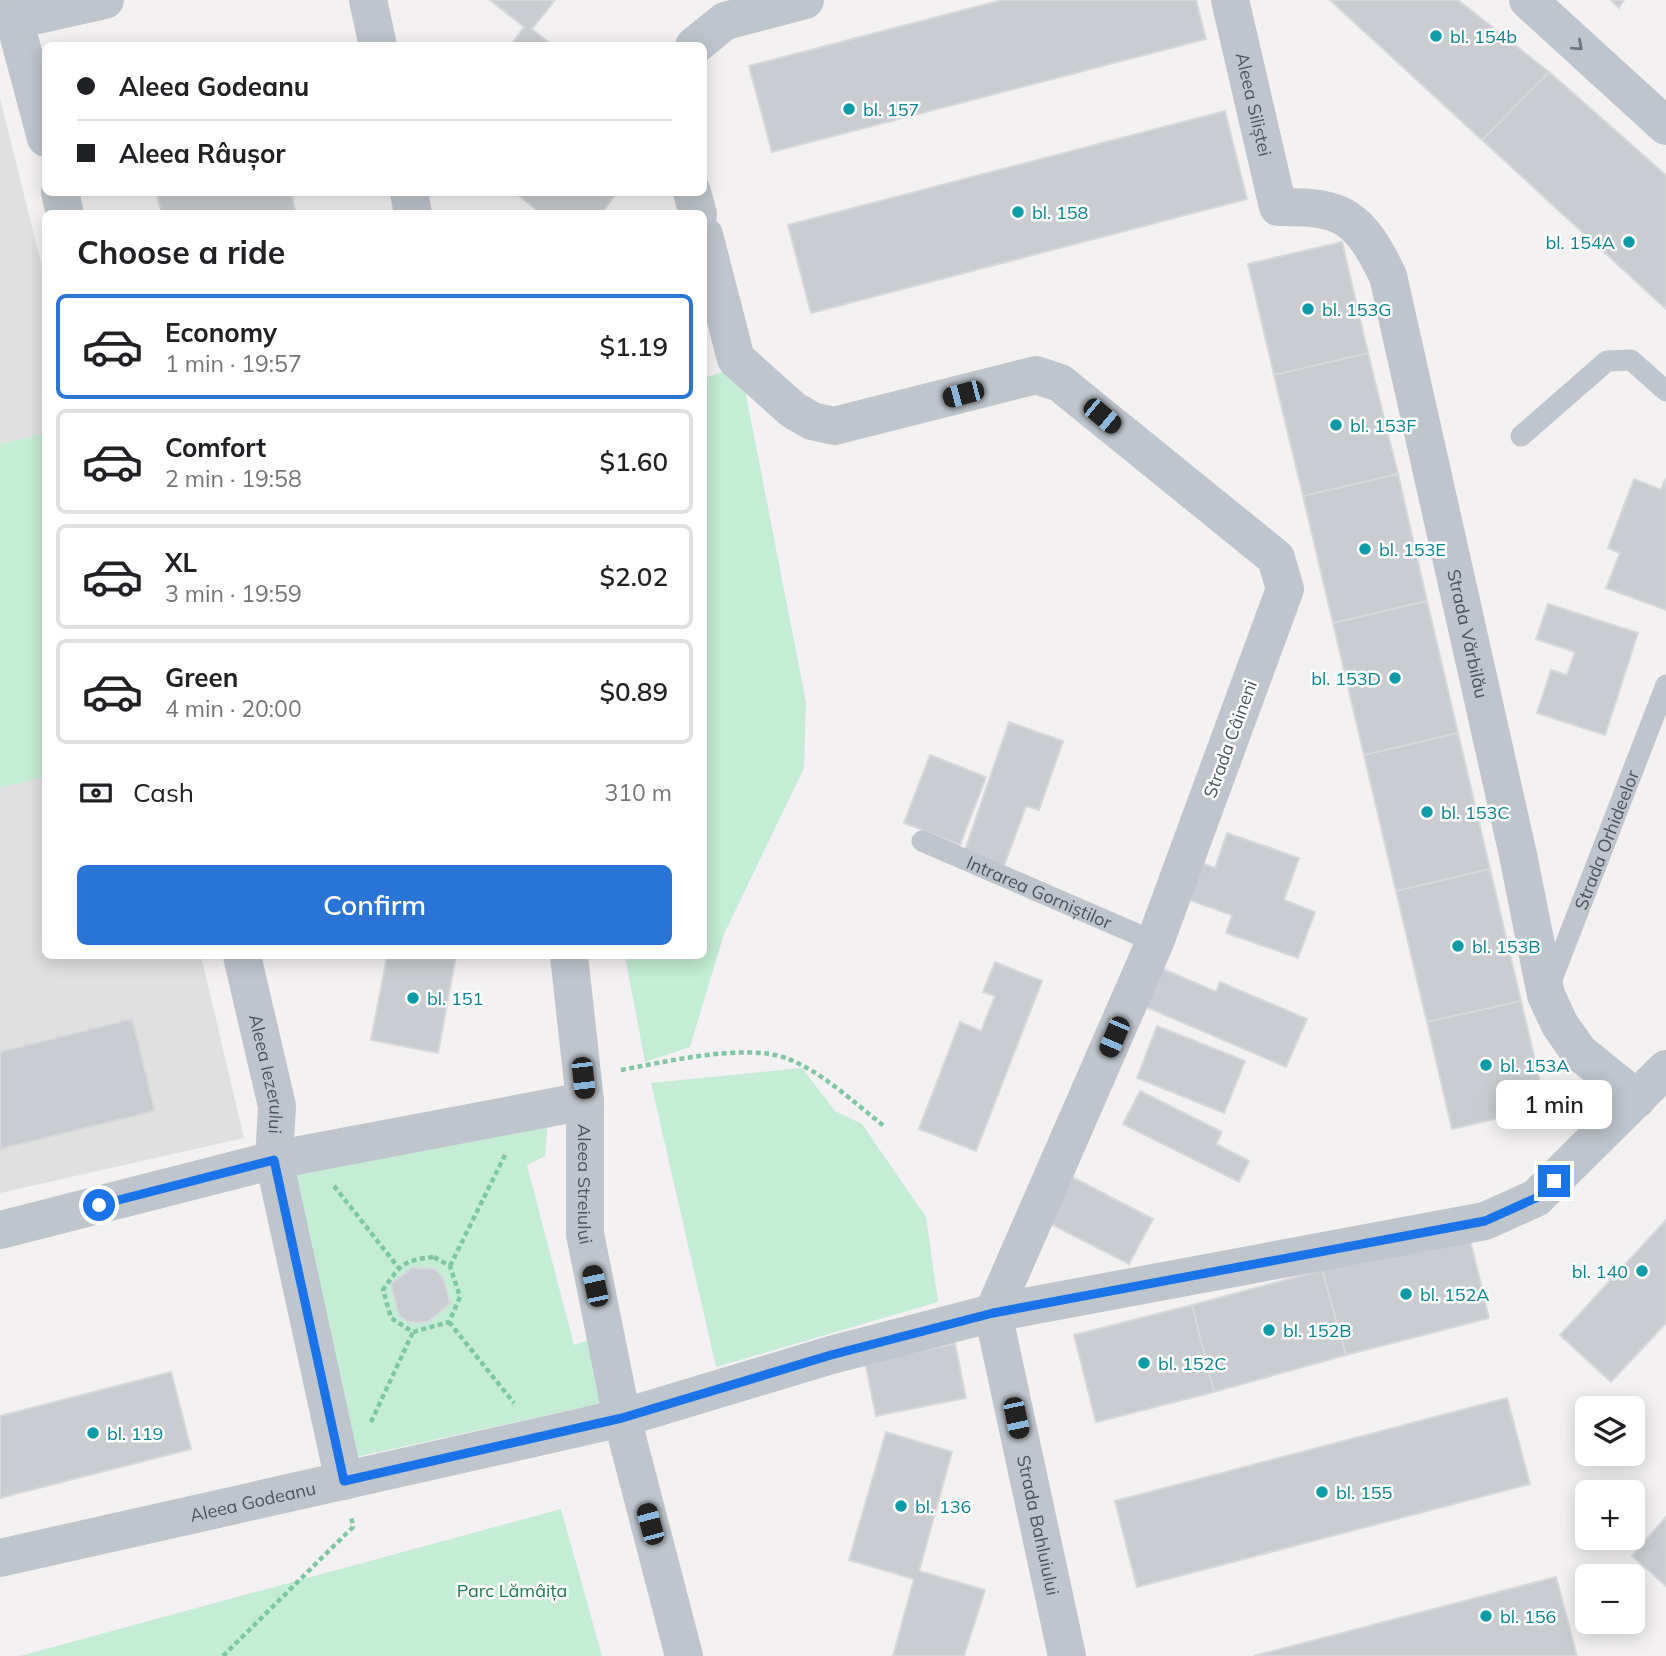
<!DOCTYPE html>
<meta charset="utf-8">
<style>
body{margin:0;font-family:Mulish,sans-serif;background:#f6f6f6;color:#202124;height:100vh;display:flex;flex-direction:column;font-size:26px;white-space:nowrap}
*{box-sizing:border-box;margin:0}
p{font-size:23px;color:#757577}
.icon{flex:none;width:38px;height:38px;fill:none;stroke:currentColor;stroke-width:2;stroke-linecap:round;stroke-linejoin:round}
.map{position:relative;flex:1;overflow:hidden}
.sheet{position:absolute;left:42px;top:210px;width:665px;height:749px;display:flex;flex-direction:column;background:#fff;border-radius:10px;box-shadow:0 4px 18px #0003}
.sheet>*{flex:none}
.guide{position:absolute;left:42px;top:42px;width:665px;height:154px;border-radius:10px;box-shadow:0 4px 18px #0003;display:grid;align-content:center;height:154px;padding:0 35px;background:#fff}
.controls{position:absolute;left:1575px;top:1396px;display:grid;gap:14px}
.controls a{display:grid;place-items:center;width:70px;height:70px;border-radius:10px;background:#fff;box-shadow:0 4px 18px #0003;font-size:35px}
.end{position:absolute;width:32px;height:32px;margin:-16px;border:9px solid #1a73e8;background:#fff;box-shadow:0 0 0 4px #fff}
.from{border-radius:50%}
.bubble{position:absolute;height:49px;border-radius:10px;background:#fff;box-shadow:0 4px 18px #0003;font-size:23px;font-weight:600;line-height:49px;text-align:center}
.car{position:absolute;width:21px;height:42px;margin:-21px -10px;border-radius:9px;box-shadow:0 0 5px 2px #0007;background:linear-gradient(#222 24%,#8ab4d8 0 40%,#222 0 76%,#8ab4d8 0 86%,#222 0)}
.guide b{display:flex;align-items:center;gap:24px;height:66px;font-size:26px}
.guide b+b{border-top:2px solid #e0e0e0}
.guide i{width:18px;height:18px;background:#202124}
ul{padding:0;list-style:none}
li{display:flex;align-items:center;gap:21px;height:105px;margin:0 14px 10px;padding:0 21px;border:4px solid #e0e0e0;border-radius:10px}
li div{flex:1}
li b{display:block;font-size:26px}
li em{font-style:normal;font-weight:600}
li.current{border-color:#2a74d5}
li>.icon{width:63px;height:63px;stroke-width:1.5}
h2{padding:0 35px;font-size:32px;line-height:84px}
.pay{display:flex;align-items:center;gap:18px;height:77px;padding:0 35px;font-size:26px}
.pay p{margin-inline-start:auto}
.primary-button{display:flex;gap:14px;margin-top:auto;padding:14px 35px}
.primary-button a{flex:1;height:80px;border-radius:10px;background:#2a74d5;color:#fff;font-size:28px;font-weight:600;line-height:80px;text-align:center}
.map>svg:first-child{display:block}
.education{fill:#e1e0e1}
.green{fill:#c5ecd4}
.building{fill:#c9ccd0;stroke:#d6d8dc;stroke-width:2}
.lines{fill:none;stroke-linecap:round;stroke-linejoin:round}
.path{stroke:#7fc7a4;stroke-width:4.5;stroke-dasharray:5 3.5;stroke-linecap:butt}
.lane{stroke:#bec5cc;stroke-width:21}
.street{stroke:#bec5cc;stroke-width:38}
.oneway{stroke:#6e767e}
.route{stroke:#1a73e8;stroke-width:9}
.culture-dot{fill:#0f9aa8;stroke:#fff;stroke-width:2.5}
.labels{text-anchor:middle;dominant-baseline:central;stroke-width:5;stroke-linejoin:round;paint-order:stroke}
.culture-label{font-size:18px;fill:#0d838f;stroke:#fff;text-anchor:start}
.street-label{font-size:18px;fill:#4b545d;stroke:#fff}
.park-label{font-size:18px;fill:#207a4d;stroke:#fff}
</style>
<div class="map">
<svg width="1666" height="1656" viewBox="0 0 1666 1656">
<rect width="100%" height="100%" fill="#f3f1f1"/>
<path class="education" d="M0,99l46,184 -1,150 -45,11z
M45,777l1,179h155l43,182 -244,55v-405z"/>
<path class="green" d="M722,372l23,18 61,312 -2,66 -80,166 -34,113 -45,15 -20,-106h79v-578z
M45,433v344l-45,11v-344z
M802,1068l33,43 27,13 64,93 12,85 -222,65 -65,-284z
M548,1122l-3,34 -18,9 47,180 21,-7 8,65 -247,54 -65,-286z
M561,1509l41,147h-582z"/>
<path class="building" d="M490,0h65l-23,29 21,17h-43l14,-19z
M1002,0h194l10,39 -434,113 -23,-86z
M1330,0h128l91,72 -67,68z
M1611,0h13l-5,8z
M1549,72l117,103v134l-184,-169z
M1225,111l22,88 -436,114 -23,-88z
M156,192h135l5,22h-134z
M515,192h102l-16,22h-60z
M1342,242l26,111 -94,22 -26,-111z
M1368,353l30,121 -95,22 -29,-121z
M1398,474l29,127 -94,22 -30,-127z
M1666,478v132l-60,-22 14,-35 -12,-5 26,-69 27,11z
M1427,601l31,132 -94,22 -31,-132z
M1548,604l90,29 -33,102 -68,-22 14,-43 16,5 8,-23 -39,-13z
M1009,722l54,19 -24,69 -13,-4 -22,60 -40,-13z
M1458,733l32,136 -94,22 -32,-136z
M930,755l56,22 -26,68 -56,-22z
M1227,833l72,25 -15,42 31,12 -17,46 -72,-25 6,-18 -46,-16 13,-37 16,6z
M1490,869l31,132 -94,21 -31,-131z
M387,956h69l-18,97 -67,-13z
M995,962l47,19 -66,170 -57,-22 41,-107 21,9 14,-35 -12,-4z
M1161,968l55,24 4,-10 87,37 -21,48 -142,-61z
M1521,1001l25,106 -94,22 -25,-107z
M132,1019l23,92 -155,38v-97z
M1157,1026l88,35 -21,52 -87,-35z
M1140,1091l82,41 -6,12 33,17 -10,21 -116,-58z
M1072,1177l81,42 -24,45 -80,-41z
M1666,1220v103l-55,59 -51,-47z
M1468,1231l21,87 -143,37 -24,-85z
M412,1268l23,1 8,9 7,25 -22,19h-20l-9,-7 -8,-31z
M1322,1270l24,85 -132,37 -22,-87z
M1192,1305l22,87 -118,30 -22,-87z
M955,1344l11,54 -90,18 -11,-54z
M171,1372l20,77 -191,49v-82z
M1507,1398l23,86 -393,103 -22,-86z
M886,1432l66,20 -33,119 66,19 -21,66h-71l21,-77 -65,-19z
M1666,1517v69l-34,-30z
M1556,1577l21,79h-323z"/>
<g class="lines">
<path class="path" d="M621,1070c43,-8 124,-27 165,-12 37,14 68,45 98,68
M334,1186l64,81
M434,1257l16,9 10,31 -11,25 -36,10 -22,-14 -8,-28c17,-25 20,-30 51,-33z
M450,1266l55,-111
M449,1322l65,81
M371,1422l42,-90
M223,1656l130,-129 -2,-12"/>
<g class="lane">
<path d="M1521,436l86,-75 24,-1 35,31"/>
<path id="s1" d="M922,841l233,101"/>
<path id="s2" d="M1549,987l117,-302"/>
</g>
<g class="street">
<path d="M9,0l37,138"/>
<path d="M368,0l10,46"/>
<path id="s3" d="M1230,0l48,207c66,-1 81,10 110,69l130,579 28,140 14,30 19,27 58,47"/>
<path d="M1528,0l138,126"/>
<path d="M15,20l90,-20"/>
<path d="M694,46l31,-25 80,-21"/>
<path d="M60,192l5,22"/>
<path d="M409,192l4,22"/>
<path d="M692,192l6,22"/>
<path d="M704,235l32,124 57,51 19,11 22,5 202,-51 24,8 216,175 9,31 -130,353 -162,371"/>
<path id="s4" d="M242,956l35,150 -3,54 70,321"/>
<path id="s5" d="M569,956l16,145v133l37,184 62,238"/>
<path d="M0,1230l274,-70 311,-59"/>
<path id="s6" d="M993,1313l74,343"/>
<path id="s7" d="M0,1558l622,-140 209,-63 162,-42 492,-92 51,-23 130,-129"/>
</g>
</g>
<defs><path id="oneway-chevron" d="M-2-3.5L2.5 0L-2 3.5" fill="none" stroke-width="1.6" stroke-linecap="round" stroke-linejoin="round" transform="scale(1.75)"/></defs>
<use class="oneway" href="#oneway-chevron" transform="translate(1578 46) rotate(42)"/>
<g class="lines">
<path class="route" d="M99,1205l175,-45 70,321 278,-63 209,-63 162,-42 492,-92 51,-23 18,-17"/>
</g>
<g class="culture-dot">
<circle cx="1436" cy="36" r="7"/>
<circle cx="849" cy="109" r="7"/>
<circle cx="1018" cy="212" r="7"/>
<circle cx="1629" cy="242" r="7"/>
<circle cx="1308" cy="309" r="7"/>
<circle cx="1336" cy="425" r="7"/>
<circle cx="1365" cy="549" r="7"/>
<circle cx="1395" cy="678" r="7"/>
<circle cx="1427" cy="812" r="7"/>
<circle cx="1458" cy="946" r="7"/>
<circle cx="413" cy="998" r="7"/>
<circle cx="1486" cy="1065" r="7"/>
<circle cx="1642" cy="1271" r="7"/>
<circle cx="1406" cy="1294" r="7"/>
<circle cx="1269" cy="1330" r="7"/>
<circle cx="1144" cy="1363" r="7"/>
<circle cx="93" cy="1433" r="7"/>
<circle cx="1322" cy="1492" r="7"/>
<circle cx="901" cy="1506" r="7"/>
<circle cx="1486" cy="1616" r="7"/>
</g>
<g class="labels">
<g class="culture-label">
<text x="1450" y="36">bl. 154b</text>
<text x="863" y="109">bl. 157</text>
<text x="1032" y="212">bl. 158</text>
<text x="1615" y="242" text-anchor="end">bl. 154A</text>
<text x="1322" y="309">bl. 153G</text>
<text x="1350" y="425">bl. 153F</text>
<text x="1379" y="549">bl. 153E</text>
<text x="1381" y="678" text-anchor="end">bl. 153D</text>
<text x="1441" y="812">bl. 153C</text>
<text x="1472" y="946">bl. 153B</text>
<text x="427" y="998">bl. 151</text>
<text x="1500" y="1065">bl. 153A</text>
<text x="1628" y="1271" text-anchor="end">bl. 140</text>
<text x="1420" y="1294">bl. 152A</text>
<text x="1283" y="1330">bl. 152B</text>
<text x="1158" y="1363">bl. 152C</text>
<text x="107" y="1433">bl. 119</text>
<text x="1336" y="1492">bl. 155</text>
<text x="915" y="1506">bl. 136</text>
<text x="1500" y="1616">bl. 156</text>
</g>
<g class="street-label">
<text stroke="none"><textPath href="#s3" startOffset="107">Aleea Siliștei</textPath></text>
<text stroke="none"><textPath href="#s3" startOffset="721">Strada Vărbilău</textPath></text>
<text transform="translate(1230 739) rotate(-70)">Strada Câineni</text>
<text stroke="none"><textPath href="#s2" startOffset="158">Strada Orhideelor</textPath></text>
<text stroke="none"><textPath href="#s1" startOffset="128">Intrarea Gorniștilor</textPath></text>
<text stroke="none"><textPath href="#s4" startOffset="121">Aleea Iezerului</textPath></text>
<text stroke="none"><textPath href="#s5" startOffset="229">Aleea Streiului</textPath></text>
<text stroke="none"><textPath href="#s7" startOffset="259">Aleea Godeanu</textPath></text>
<text stroke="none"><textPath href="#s6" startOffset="217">Strada Bahluiului</textPath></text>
</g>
<g class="park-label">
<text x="512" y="1590">Parc Lămâița</text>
</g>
</g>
</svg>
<div class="controls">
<a><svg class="icon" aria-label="layers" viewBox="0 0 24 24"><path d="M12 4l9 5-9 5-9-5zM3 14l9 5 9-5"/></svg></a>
<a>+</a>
<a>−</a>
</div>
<i class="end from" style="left:99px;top:1205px"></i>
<i class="end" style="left:1554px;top:1181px"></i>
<div class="bubble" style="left:1496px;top:1080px;width:116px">1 min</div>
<i class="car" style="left:963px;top:394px;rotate:255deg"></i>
<i class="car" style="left:1102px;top:416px;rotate:130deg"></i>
<i class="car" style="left:1114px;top:1037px;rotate:203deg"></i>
<i class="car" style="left:583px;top:1078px;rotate:174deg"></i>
<i class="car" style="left:595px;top:1286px;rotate:348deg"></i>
<i class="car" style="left:1016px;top:1418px;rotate:168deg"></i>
<i class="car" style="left:650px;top:1524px;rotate:345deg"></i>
<div class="guide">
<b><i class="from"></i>Aleea Godeanu</b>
<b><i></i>Aleea Râușor</b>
</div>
<section class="sheet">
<h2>Choose a ride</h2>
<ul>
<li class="current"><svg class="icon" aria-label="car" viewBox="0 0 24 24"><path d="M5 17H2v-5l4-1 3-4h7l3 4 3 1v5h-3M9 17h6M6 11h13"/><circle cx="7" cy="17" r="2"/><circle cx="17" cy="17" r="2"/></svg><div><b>Economy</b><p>1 min · 19:57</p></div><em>$1.19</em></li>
<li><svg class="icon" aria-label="car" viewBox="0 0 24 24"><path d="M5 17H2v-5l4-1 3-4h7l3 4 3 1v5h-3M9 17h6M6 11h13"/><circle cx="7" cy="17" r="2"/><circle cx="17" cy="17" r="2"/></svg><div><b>Comfort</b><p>2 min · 19:58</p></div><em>$1.60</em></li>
<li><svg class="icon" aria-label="car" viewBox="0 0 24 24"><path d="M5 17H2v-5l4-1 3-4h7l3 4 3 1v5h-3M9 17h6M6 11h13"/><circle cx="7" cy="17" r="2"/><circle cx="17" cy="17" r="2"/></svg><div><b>XL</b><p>3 min · 19:59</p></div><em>$2.02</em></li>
<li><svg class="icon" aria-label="car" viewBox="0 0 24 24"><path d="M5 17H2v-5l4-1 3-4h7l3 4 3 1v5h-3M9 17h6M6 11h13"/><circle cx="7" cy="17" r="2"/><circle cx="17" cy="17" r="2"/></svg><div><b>Green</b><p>4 min · 20:00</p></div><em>$0.89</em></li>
</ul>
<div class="pay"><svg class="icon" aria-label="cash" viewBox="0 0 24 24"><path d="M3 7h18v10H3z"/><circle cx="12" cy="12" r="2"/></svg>Cash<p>310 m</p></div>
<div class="primary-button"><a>Confirm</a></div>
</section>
</div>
